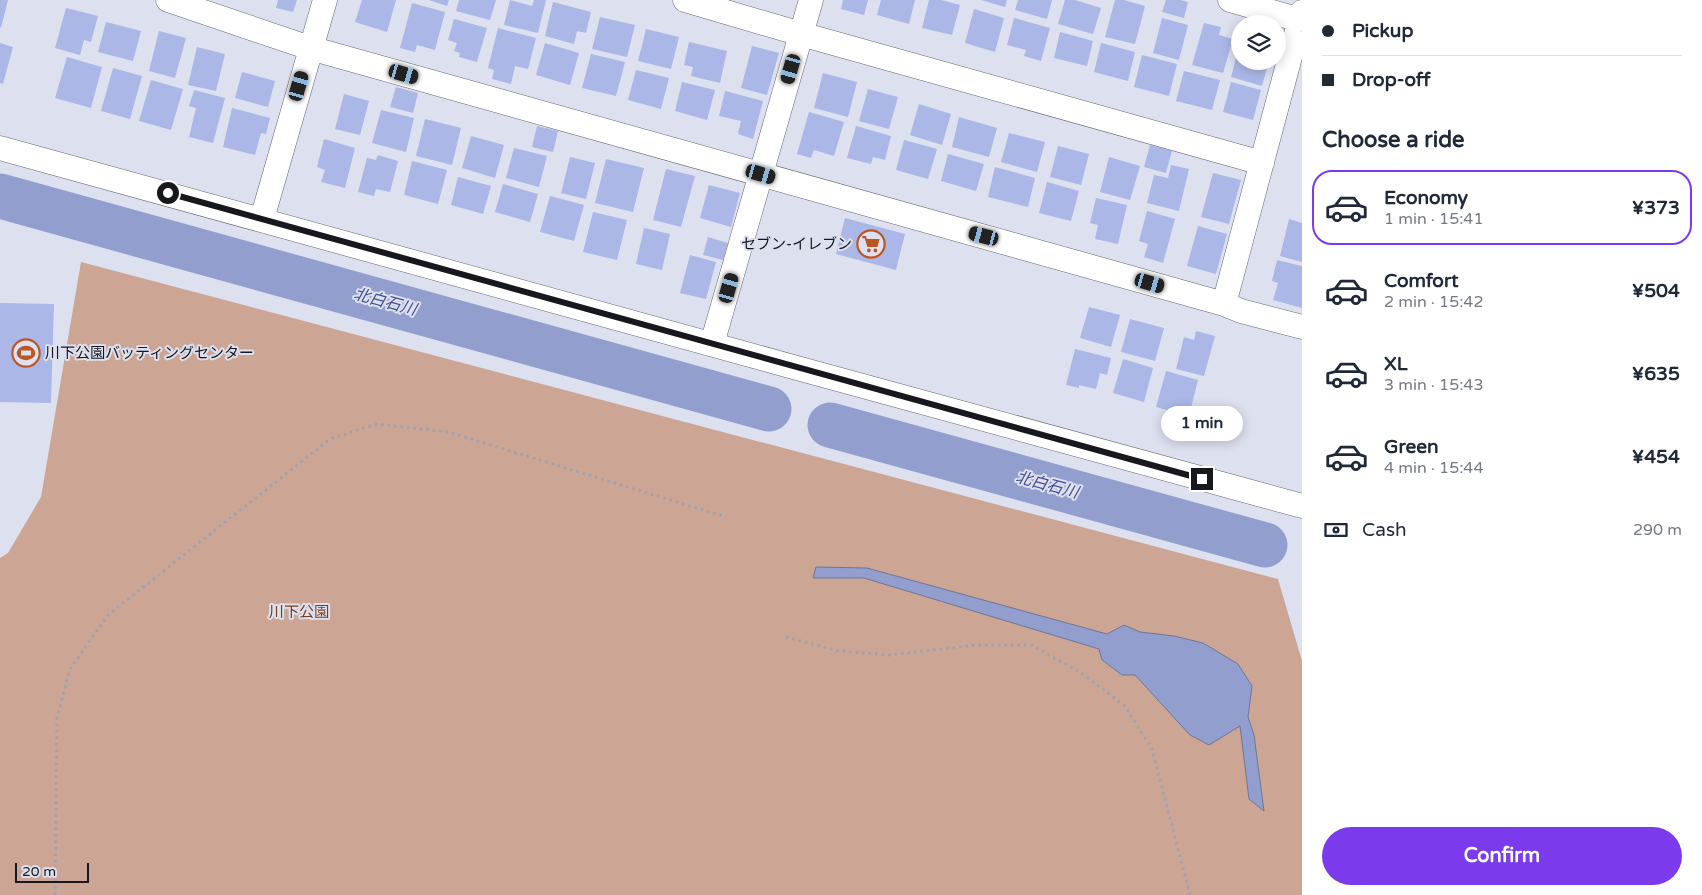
<!DOCTYPE html>
<meta charset="utf-8">
<style>
body{margin:0;font-family:"Varela Round","Noto Sans JP",sans-serif;background:#f6f6f7;color:#1f2937;height:100vh;display:flex;flex-direction:column;font-size:19px;white-space:nowrap}
*{box-sizing:border-box;margin:0}
p{font-size:16px;color:#747a83}
.icon{flex:none;width:28px;height:28px;fill:none;stroke:currentColor;stroke-width:2;stroke-linecap:round;stroke-linejoin:round}
.map{position:relative;flex:1;overflow:hidden}
.side{display:flex;flex-direction:column;background:#fff;width:400px}
.side>*{flex:none}
.guide{display:grid;align-content:center;height:110px;padding:0 20px;background:#fff}
.fabs{position:absolute;left:1231px;top:15px;display:grid;gap:10px}
.fabs a{display:grid;place-items:center;width:55px;height:55px;border-radius:50%;background:#fff;box-shadow:0 2px 12px #0003;font-size:25px}
.scale{position:absolute;left:15px;bottom:12px;width:74px;box-sizing:border-box;padding-left:5px;border:2px solid #17181d;border-top:0;font-size:14px;line-height:18px;white-space:nowrap;color:#17181d;-webkit-text-stroke:4px #dce0ef;paint-order:stroke}
.end{position:absolute;width:22px;height:22px;margin:-11px;border:6px solid #17181d;background:#fff;box-shadow:0 0 0 2px #fff}
.from{border-radius:50%}
.bubble{position:absolute;height:35px;border-radius:18px;background:#fff;box-shadow:0 2px 12px #0003;font-size:16px;font-weight:800;line-height:35px;text-align:center}
.car{position:absolute;width:15px;height:30px;margin:-15px -8px;border-radius:6px;box-shadow:0 0 4px 1px #0007;background:linear-gradient(#222 24%,#8ab4d8 0 40%,#222 0 76%,#8ab4d8 0 86%,#222 0)}
.guide b{display:flex;align-items:center;gap:18px;height:48px;font-size:19px}
.guide b+b{border-top:1px solid #e0e1e3}
.guide i{width:12px;height:12px;background:#1f2937}
ul{padding:0;list-style:none}
li{display:flex;align-items:center;gap:15px;height:75px;margin:0 10px 8px;padding:0 10px;border:2px solid transparent;border-radius:20px}
li div{flex:1}
li b{display:block;font-size:19px}
li em{font-style:normal;font-weight:800}
li.current{border-color:#7c3aed}
li>.icon{width:45px;height:45px;stroke-width:1.5}
h2{padding:0 20px;font-size:22px;line-height:60px}
.pay{display:flex;align-items:center;gap:12px;height:55px;padding:0 20px;font-size:19px}
.pay p{margin-inline-start:auto}
.action{display:flex;gap:10px;margin-top:auto;padding:10px 20px}
.action a{flex:1;height:58px;border-radius:30px;background:#7c3aed;color:#fff;font-size:20px;font-weight:800;line-height:58px;text-align:center}
main{display:flex;flex:1;min-height:0}
.map>svg:first-child{display:block}
.green{fill:#cda594}
.water{fill:#929ecd;stroke:#6d7698}
.lines{fill:none;stroke-linecap:round;stroke-linejoin:round}
.river{stroke:#929ecd;stroke-width:45}
.building{fill:#abb7e7}
.minor-casing{stroke:#646875;stroke-width:25}
.path{stroke:#9fa2ae;stroke-width:3;stroke-dasharray:2.5 4;stroke-linecap:butt}
.minor{stroke:#fff;stroke-width:24}
.route{stroke:#17181d;stroke-width:6}
.labels{text-anchor:middle;dominant-baseline:central;stroke-width:4;stroke-linejoin:round;paint-order:stroke}
.poi-label{font-size:15px;fill:#17181d;stroke:#dce0ef;text-anchor:end}
.park-label{font-size:15px;fill:#7b3b1b;stroke:#dce0ef}
.water-label{font-size:16px;font-style:italic;fill:#434e8b;stroke:#dce0ef}
</style>
<main>
<div class="map">
<svg width="1302" height="895" viewBox="0 0 1302 895">
<rect width="100%" height="100%" fill="#dce0ef"/>
<path class="green" d="M81,262l1197,317 24,82v234h-1302v-337l8,-5 33,-56z"/>
<path class="water" d="M816,567l51,1 240,66 17,-9 16,7 34,4 29,7 35,21 14,22 -4,31 6,18 10,76 -15,-12 -9,-73 -31,19 -19,-10 -55,-60h-13l-20,-15 -3,-11 -235,-71h-51z"/>
<g class="lines">
<path class="river" d="M0,196l769,213
M830,425l435,120"/>
</g>
<path class="building" d="M0,0h8l-7,28 -1,-1z
M278,0h19l-4,12 -17,-4z
M362,0h34l-9,32 -32,-10z
M429,0h20l-2,6z
M459,0h37l-6,20 -34,-9z
M510,0l22,6 2,-6h12l-8,33 -34,-8z
M843,0h25l-4,15 -23,-6z
M881,0h34l-6,24 -32,-9z
M929,0h12l19,5 -8,30 -30,-7z
M981,0h26l-2,7z
M1018,0h34l-5,19 -32,-9z
M1065,0h10l26,8 -8,26 -35,-10z
M1115,0h9l21,6 -10,38 -30,-7z
M1166,0h14l8,2 -4,16 -22,-6z
M553,2l38,10 -5,21 -9,-2 -3,13 -29,-8z
M412,3l33,9 -10,38 -18,-5 -2,7 -15,-4z
M66,8l32,8 -7,26 -7,-2 -4,15 -25,-7z
M974,9l30,9 -9,34 -30,-9z
M600,17l35,8 -8,32 -35,-8z
M1014,18l36,10 -9,33 -17,-5 2,-6 -19,-5z
M1162,18l26,7 -9,35 -26,-7z
M454,19l33,9 -10,34 -18,-5 1,-4 -6,-2 3,-8 -9,-3z
M106,22l35,9 -8,30 -35,-9z
M1204,23l17,4 -2,8 14,4 -10,34 -31,-8z
M498,28l38,10 -8,31 -13,-3 -4,18 -19,-5 2,-9 -6,-2z
M646,29l33,8 -8,32 -33,-8z
M159,31l27,7 -11,40 -26,-7z
M1060,32l33,9 -6,25 -33,-8z
M689,42l38,9 -7,32 -29,-7 2,-9 -9,-2z
M0,43l13,4 -10,37 -3,-1z
M545,43l34,10 -9,32 -34,-10z
M1101,43l34,9 -7,29 -34,-9z
M1239,45l1,16h29l-7,25 -31,-9z
M752,46l27,7 -12,42 -26,-7z
M197,47l28,7 -9,37 -28,-6z
M591,54l34,8 -9,34 -34,-8z
M1142,55l35,9 -8,32 -35,-9z
M67,57l35,10 -11,41 -36,-10z
M113,68l29,8 -12,43 -29,-8z
M636,70l33,8 -8,31 -33,-9z
M1184,71l36,9 -8,30 -36,-9z
M242,72l33,9 -7,26 -33,-9z
M823,73l34,9 -9,35 -34,-9z
M151,80l32,9 -12,41 -32,-9z
M682,82l33,8 -8,30 -32,-9z
M1231,82l30,8 -8,30 -30,-8z
M396,87l22,6 -5,20 -23,-6z
M868,89l30,8 -9,32 -30,-8z
M194,90l31,8 -12,45 -24,-6 7,-29 -7,-2z
M725,91l38,10 -10,38 -15,-5 3,-13 -22,-5z
M344,94l25,7 -9,34 -25,-6z
M919,104l32,10 -9,31 -32,-10z
M232,108l38,10 -4,16 -5,-1 -6,22 -32,-8z
M381,110l33,8 -8,34 -34,-9z
M809,112l35,10 -10,34 -20,-6 -3,8 -14,-4z
M959,117l38,11 -8,29 -37,-10z
M425,119l36,9 -9,37 -36,-9z
M537,126l21,5 -5,21 -21,-5z
M856,126l35,10 -6,24 -12,-3 -2,7 -24,-6z
M1009,133l36,9 -8,30 -36,-10z
M471,136l33,9 -9,33 -33,-10z
M324,139l31,9 -10,40 -24,-6 4,-12 -8,-3z
M904,140l33,9 -9,30 -32,-9z
M1150,145l22,6 -6,22 -22,-6z
M1058,146l31,8 -8,31 -31,-8z
M514,148l33,8 -8,31 -33,-9z
M948,154l36,10 -8,27 -35,-10z
M378,155l20,6 -8,31 -14,-3 -2,7 -16,-4 9,-34 9,2z
M570,157l25,6 -9,36 -25,-6z
M1109,157l31,9 -10,34 -30,-8z
M606,159l38,9 -11,44 -38,-9z
M412,161l35,9 -9,34 -34,-9z
M1171,165l18,4 -10,42 -32,-8 7,-28 14,3z
M995,167l40,11 -7,29 -40,-10z
M666,169l29,7 -14,51 -28,-7z
M1213,173l28,7 -12,44 -28,-7z
M458,177l33,9 -8,28 -32,-9z
M1047,182l32,9 -8,30 -32,-8z
M503,184l35,10 -8,28 -35,-10z
M709,185l31,8 -9,34 -31,-9z
M550,196l34,9 -10,36 -34,-9z
M1096,198l31,7 -9,39 -23,-5 3,-14 -8,-2z
M1147,211l28,8 -12,44 -19,-6 4,-13 -9,-3z
M593,212l34,8 -10,40 -34,-8z
M845,218l60,16 -9,36 -60,-16z
M1289,219l13,4v39l-22,-6z
M1198,226l29,8 -11,40 -29,-8z
M644,228l26,6 -8,36 -26,-6z
M708,237l20,6 -5,17 -20,-5z
M690,255l26,7 -10,37 -26,-6z
M1277,260l25,6v42l-29,-8 5,-17 -6,-2z
M0,303l54,1 -3,99 -51,-1z
M1089,307l31,8 -9,32 -31,-9z
M1130,319l34,9 -9,33 -34,-9z
M1196,331l19,5 -11,40 -28,-7 8,-32 10,3z
M1075,349l36,9 -4,17 -7,-2 -4,16 -17,-4v3l-13,-3z
M1123,359l30,9 -9,34 -31,-9z
M1166,371l32,9 -9,36 -33,-9z"/>
<g class="lines">
<g class="minor-casing">
<path id="minor" d="M168,0l142,48 914,256 17,7 61,16
M685,0l116,34 461,129
M1230,0l70,20
M0,148c435,117 867,242 1302,358
M262,219l63,-219
M1224,304l78,-292
M712,344l99,-344"/>
</g>
<path class="path" d="M786,637l53,14 50,4 88,-10h55l49,28 43,32 28,44 38,146
M55,895l2,-177 13,-49 38,-54 222,-176 47,-15 71,8 278,85"/>
<use href="#minor" class="minor"/>
</g>
<g class="lines">
<path class="route" d="M168,193l1034,286"/>
</g>
<defs>
<g id="supermarket-ring" transform="scale(1.4375)"><circle r="9.5" fill="#dce0ef" stroke="#ba5623" stroke-width="1.5"/><path d="M-6-5.5h2.5l.6 2H6L4.5 2H-2.5L-4.4-4H-6ZM-1.5 3.2a1.3 1.3 0 1 0 .1 0ZM3 3.2a1.3 1.3 0 1 0 .1 0Z" fill="#ba5623"/></g>
<g id="stadium-ring" transform="scale(1.4375)"><circle r="9.5" fill="#dce0ef" stroke="#ba5623" stroke-width="1.5"/><path d="M0-5a6.5 5 0 1 0 0 10a6.5 5 0 1 0 0-10ZM-3.5-1.8h7v3.6h-7Z" fill="#ba5623"/></g>
</defs>
<g fill-rule="evenodd">
<use href="#supermarket-ring" x="871" y="244"/>
<use href="#stadium-ring" x="26" y="353"/>
</g>
<g class="labels">
<g class="poi-label">
<text x="852" y="244">セブン-イレブン</text>
<text x="45" y="353" text-anchor="start">川下公園バッティングセンター</text>
</g>
<g class="park-label">
<text x="299" y="612">川下公園</text>
</g>
<g class="water-label">
<text transform="translate(385 302) rotate(15)">北白石川</text>
<text transform="translate(1047 485) rotate(15)">北白石川</text>
</g>
</g>
</svg>
<div class="fabs">
<a><svg class="icon" aria-label="layers" viewBox="0 0 24 24"><path d="M12 4l9 5-9 5-9-5zM3 14l9 5 9-5"/></svg></a>
</div>
<div class="scale">20 m</div>
<i class="end from" style="left:168px;top:193px"></i>
<i class="end" style="left:1202px;top:479px"></i>
<div class="bubble" style="left:1161px;top:406px;width:82px">1 min</div>
<i class="car" style="left:791px;top:69px;rotate:196deg"></i>
<i class="car" style="left:404px;top:74px;rotate:106deg"></i>
<i class="car" style="left:299px;top:86px;rotate:16deg"></i>
<i class="car" style="left:761px;top:174px;rotate:106deg"></i>
<i class="car" style="left:984px;top:236px;rotate:285deg"></i>
<i class="car" style="left:1150px;top:283px;rotate:106deg"></i>
<i class="car" style="left:729px;top:288px;rotate:16deg"></i>
</div>
<section class="side">
<div class="guide">
<b><i class="from"></i>Pickup</b>
<b><i></i>Drop-off</b>
</div>
<h2>Choose a ride</h2>
<ul>
<li class="current"><svg class="icon" aria-label="car" viewBox="0 0 24 24"><path d="M5 17H2v-5l4-1 3-4h7l3 4 3 1v5h-3M9 17h6M6 11h13"/><circle cx="7" cy="17" r="2"/><circle cx="17" cy="17" r="2"/></svg><div><b>Economy</b><p>1 min · 15:41</p></div><em>¥373</em></li>
<li><svg class="icon" aria-label="car" viewBox="0 0 24 24"><path d="M5 17H2v-5l4-1 3-4h7l3 4 3 1v5h-3M9 17h6M6 11h13"/><circle cx="7" cy="17" r="2"/><circle cx="17" cy="17" r="2"/></svg><div><b>Comfort</b><p>2 min · 15:42</p></div><em>¥504</em></li>
<li><svg class="icon" aria-label="car" viewBox="0 0 24 24"><path d="M5 17H2v-5l4-1 3-4h7l3 4 3 1v5h-3M9 17h6M6 11h13"/><circle cx="7" cy="17" r="2"/><circle cx="17" cy="17" r="2"/></svg><div><b>XL</b><p>3 min · 15:43</p></div><em>¥635</em></li>
<li><svg class="icon" aria-label="car" viewBox="0 0 24 24"><path d="M5 17H2v-5l4-1 3-4h7l3 4 3 1v5h-3M9 17h6M6 11h13"/><circle cx="7" cy="17" r="2"/><circle cx="17" cy="17" r="2"/></svg><div><b>Green</b><p>4 min · 15:44</p></div><em>¥454</em></li>
</ul>
<div class="pay"><svg class="icon" aria-label="cash" viewBox="0 0 24 24"><path d="M3 7h18v10H3z"/><circle cx="12" cy="12" r="2"/></svg>Cash<p>290 m</p></div>
<div class="action"><a>Confirm</a></div>
</section>
</main>
